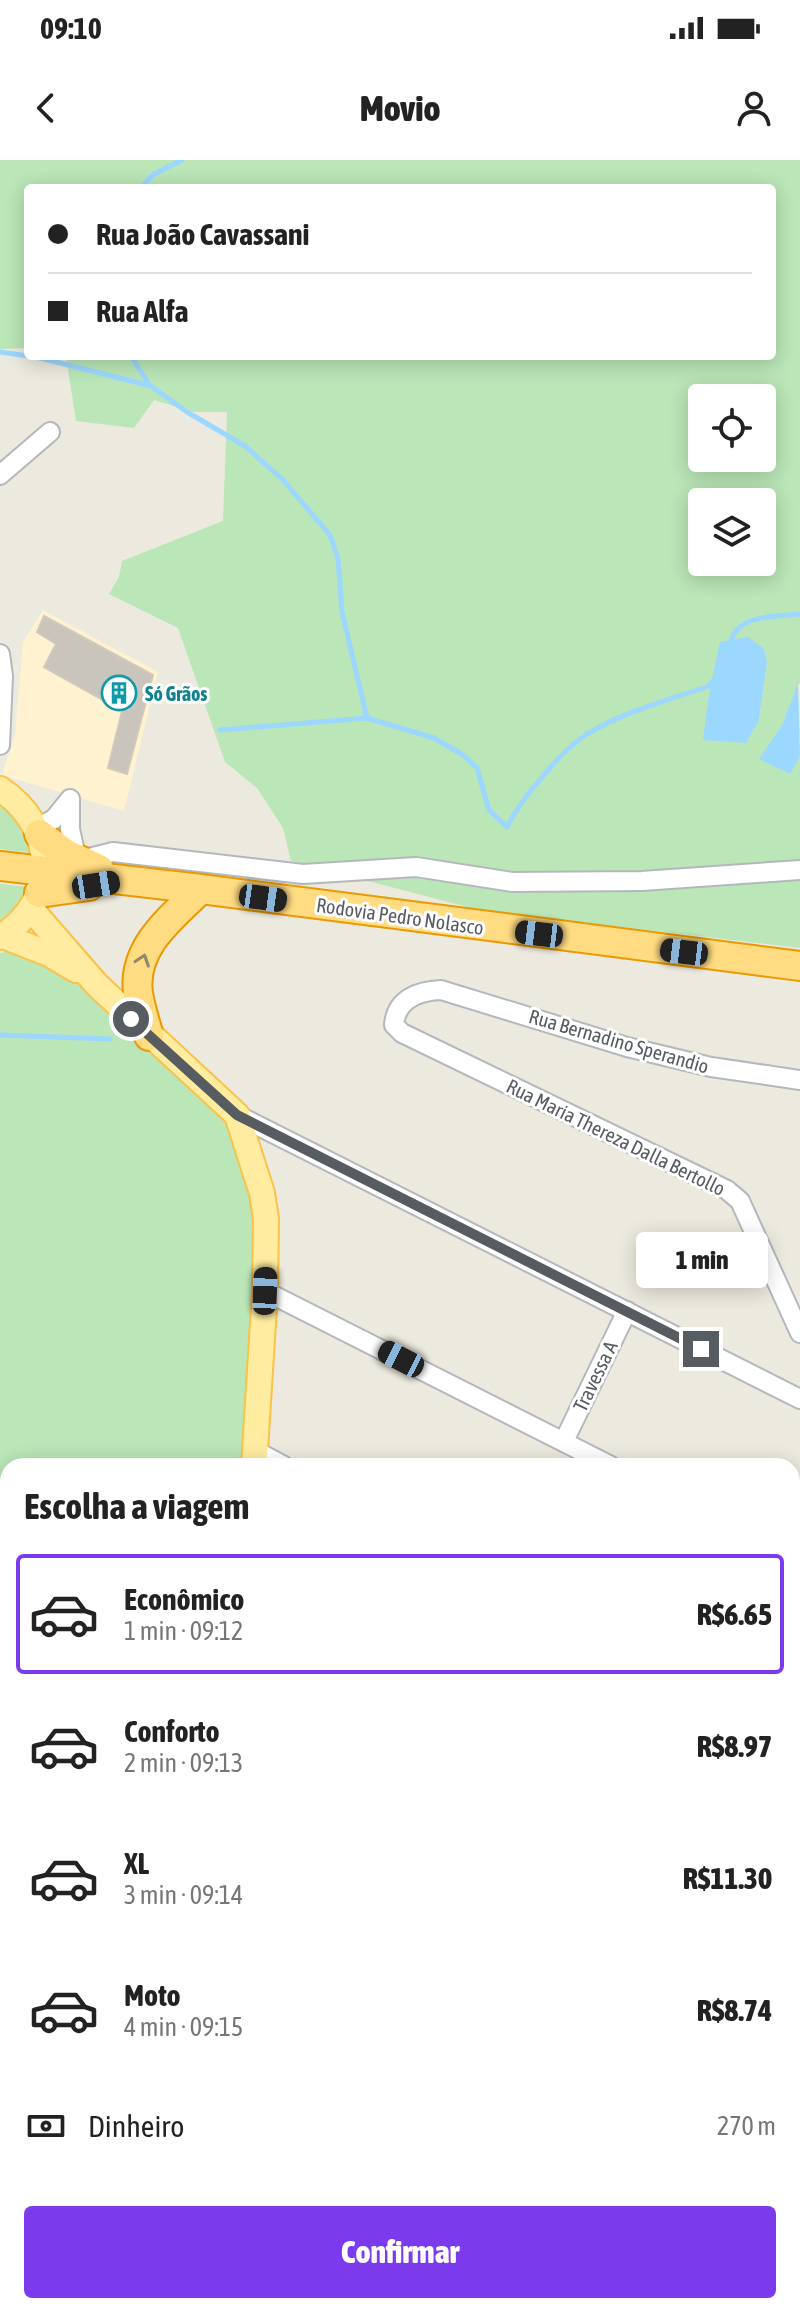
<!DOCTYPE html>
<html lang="pt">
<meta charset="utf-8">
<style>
body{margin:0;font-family:"Asap Condensed",sans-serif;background:#f6f6f6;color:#222;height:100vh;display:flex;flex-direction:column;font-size:30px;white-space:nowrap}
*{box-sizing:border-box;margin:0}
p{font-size:26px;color:#767676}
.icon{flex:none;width:44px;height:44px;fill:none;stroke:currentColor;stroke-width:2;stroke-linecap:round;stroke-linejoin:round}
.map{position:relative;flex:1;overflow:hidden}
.details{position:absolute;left:0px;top:1298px;width:800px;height:856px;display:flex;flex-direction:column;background:#fff;border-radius:24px 24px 0 0;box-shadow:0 4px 20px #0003}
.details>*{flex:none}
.hud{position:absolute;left:24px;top:24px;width:752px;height:176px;border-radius:8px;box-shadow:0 4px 20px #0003;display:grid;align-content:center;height:176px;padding:0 24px;background:#fff}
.tools{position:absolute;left:688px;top:224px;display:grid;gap:16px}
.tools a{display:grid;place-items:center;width:88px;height:88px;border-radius:8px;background:#fff;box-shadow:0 4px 20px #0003;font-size:40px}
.end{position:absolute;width:36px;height:36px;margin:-18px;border:10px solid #575c61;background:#fff;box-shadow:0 0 0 4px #fff}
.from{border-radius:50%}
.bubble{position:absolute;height:56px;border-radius:8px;background:#fff;box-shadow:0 4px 20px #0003;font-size:26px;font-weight:800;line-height:56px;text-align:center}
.car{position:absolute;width:24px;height:48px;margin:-24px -12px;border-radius:10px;box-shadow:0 0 6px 2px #0007;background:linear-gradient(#222 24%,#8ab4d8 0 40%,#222 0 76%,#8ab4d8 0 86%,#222 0)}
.hud b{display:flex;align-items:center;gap:28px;height:76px;font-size:30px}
.hud b+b{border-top:2px solid #e0e0e0}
.hud i{width:20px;height:20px;background:#222}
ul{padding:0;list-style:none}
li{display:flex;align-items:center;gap:24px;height:120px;margin:0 16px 12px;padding:0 8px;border:4px solid transparent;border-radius:8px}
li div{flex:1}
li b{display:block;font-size:30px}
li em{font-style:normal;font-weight:800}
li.current{border-color:#7c3aed}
li>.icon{width:72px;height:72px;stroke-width:1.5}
h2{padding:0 24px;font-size:36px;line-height:96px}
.pay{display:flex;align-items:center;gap:20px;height:88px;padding:0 24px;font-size:30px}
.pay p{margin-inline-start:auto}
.cta{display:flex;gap:16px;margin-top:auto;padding:16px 24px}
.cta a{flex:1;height:92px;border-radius:8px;background:#7c3aed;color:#fff;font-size:32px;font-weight:800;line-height:92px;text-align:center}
.status{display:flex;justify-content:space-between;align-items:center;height:56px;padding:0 40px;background:#fff;direction:ltr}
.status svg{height:22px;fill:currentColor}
header{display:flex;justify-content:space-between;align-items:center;height:104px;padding:0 24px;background:#fff;font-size:36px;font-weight:800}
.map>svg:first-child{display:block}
.commercial{fill:#fff2d0}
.green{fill:#bae6b8;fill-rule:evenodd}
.water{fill:#9bd7ff}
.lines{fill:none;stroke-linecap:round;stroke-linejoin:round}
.stream{stroke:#9bd7ff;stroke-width:5}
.building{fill:#c9c5bd;stroke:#d1cabc;stroke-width:2}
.minor-casing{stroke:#b4b8bd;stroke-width:22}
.major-casing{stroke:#fac249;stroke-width:28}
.highway-casing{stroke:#ea9900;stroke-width:32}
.minor{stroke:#fff;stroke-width:18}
.major{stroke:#ffeca0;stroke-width:24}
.highway{stroke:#ffdb82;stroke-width:28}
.oneway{stroke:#92886d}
.route{stroke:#575c61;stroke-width:10}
.labels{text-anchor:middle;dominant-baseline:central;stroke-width:6;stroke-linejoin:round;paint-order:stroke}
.culture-label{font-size:20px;font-weight:bold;fill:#0d838f;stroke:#fff;text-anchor:start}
.street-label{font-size:20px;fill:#575c61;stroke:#fff}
</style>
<div class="status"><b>09:10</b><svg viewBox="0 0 49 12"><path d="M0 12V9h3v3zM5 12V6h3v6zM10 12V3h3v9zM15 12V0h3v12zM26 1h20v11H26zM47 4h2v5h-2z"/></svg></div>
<header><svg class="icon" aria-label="back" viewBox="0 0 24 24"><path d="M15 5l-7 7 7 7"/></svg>Movio<svg class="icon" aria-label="person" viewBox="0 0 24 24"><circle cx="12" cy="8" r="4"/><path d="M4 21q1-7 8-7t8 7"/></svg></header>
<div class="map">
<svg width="800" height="2154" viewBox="0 0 800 2154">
<rect width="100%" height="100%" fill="#ece9de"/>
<path class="commercial" d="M43,450l115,62 -34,139 -122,-36 13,-41 8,-92z"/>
<path class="green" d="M0,0h800v524h-2l-16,41 -22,34 35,4 5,-7v192l-321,-38 -188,-49 -8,-33 -26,-40 -32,-26 -47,-134 -69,-34 10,-17 3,-16 101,-40 4,-109h-33l-40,-12 -20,28 -58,-7 -10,-65h706v-168h-744v160l-28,1zM702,238h60v60h-60zM702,342h60v60h-60zM767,502l-8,58 -55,20 5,-46z
M0,640l19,14 14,39 -33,-4z
M0,724l29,3 -9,18 -20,15z
M24,789l37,15 150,137 35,57 14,49 -8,259h-244v802l-8,16v-1331z"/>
<path class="water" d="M748,477l16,12 3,13 -8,58 -13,23 -43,-3 6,-46 11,-52z
M798,523l2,73 -10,18 -31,-15 23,-34z"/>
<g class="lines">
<path class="stream" d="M140,28l14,-14 28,-14
M0,192l28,4
M32,196l119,30 36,26 58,34 38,34 47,55 8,24 4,53 25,106
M131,196l19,30
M730,484c7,-31 45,-27 70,-30
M220,570l147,-12 67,20 29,17 14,13 12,42 18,17c13,-27 55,-77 80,-93 36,-22 82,-34 122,-48l6,-8
M0,875l110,4"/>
</g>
<path class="building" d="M44,456l109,59 -26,99 -19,-6 14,-57 -78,-44 12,-23 -19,-12z"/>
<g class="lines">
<g class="minor-casing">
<path id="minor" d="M0,315l50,-43
M0,494l3,22 -3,69
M37,668l17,-9 16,-20v30l7,32 36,-9 190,22 113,-7 96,15 130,-1 158,-11
M800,920l-89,-13 -84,-20 -186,-57c-23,1 -45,9 -47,35l8,8 325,157 13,11 60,132
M237,955l563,284
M265,1131l346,175
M564,1281l63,-130
M256,1291l28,15
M792,1403l8,4
M792,1573l8,4
M792,1744l8,4
M792,1788l8,-14
M792,1907l8,4
M792,2074l8,4
M162,2146l15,8
M605,2146l16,8
M8,2154l5,-8
M120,2154l4,-8
M209,2154l4,-8
M309,2154l4,-8
M463,2154l1,-8"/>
</g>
<g class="major-casing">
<path id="major" d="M0,629c57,37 60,112 0,148
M31,749l66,76 140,130 25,78 4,26 -1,72 -11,175
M3,776l46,18 27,16
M369,2146l16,8"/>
</g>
<g class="highway-casing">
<path id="highway" d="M39,674l27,20 33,15
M0,706l201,23 599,77
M39,733l50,-7
M149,876c-4,-14 -9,-29 -11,-43 -6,-46 34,-76 63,-104"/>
</g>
<use href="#minor" class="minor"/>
<use href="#major" class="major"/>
<use href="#highway" class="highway"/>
</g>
<defs><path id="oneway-chevron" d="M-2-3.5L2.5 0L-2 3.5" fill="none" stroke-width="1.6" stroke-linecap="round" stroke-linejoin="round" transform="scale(2)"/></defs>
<use class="oneway" href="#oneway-chevron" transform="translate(143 800) rotate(-71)"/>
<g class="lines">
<path class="route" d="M131,859l106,96 464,234"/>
</g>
<defs>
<g id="building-ring" transform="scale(1.8)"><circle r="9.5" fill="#fff" stroke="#0f9aa8" stroke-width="1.5"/><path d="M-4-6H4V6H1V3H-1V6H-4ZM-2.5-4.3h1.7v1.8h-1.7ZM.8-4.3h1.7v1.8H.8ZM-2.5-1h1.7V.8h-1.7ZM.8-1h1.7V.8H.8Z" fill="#0f9aa8"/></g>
</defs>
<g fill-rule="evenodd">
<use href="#building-ring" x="119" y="533"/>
</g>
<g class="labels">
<g class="culture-label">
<text x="145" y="533">Só Grãos</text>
</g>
<g class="street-label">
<text transform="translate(400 756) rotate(8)">Rodovia Pedro Nolasco</text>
<text transform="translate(619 881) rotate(16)">Rua Bernadino Sperandio</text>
<text transform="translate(616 977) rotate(26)">Rua Maria Thereza Dalla Bertollo</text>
<text transform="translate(595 1216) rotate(-64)">Travessa A</text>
</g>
</g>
</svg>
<div class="tools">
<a><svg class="icon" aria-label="locate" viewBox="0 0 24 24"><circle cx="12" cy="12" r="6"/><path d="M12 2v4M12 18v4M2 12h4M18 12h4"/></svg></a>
<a><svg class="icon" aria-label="layers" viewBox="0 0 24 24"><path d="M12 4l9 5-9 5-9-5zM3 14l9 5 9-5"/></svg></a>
</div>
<i class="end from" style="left:131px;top:859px"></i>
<i class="end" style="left:701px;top:1189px"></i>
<div class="bubble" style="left:636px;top:1072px;width:132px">1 min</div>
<i class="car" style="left:96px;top:725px;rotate:81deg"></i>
<i class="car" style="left:263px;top:738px;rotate:98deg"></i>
<i class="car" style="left:539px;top:774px;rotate:277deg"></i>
<i class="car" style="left:684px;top:792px;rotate:277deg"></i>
<i class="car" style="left:265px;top:1131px;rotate:2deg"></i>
<i class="car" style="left:401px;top:1199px;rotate:297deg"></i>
<div class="hud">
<b><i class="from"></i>Rua João Cavassani</b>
<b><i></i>Rua Alfa</b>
</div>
<section class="details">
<h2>Escolha a viagem</h2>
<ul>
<li class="current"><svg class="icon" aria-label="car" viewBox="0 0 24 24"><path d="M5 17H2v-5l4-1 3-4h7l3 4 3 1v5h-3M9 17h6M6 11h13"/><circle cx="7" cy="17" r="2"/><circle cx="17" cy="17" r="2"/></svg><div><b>Econômico</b><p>1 min · 09:12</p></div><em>R$6.65</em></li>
<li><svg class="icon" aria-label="car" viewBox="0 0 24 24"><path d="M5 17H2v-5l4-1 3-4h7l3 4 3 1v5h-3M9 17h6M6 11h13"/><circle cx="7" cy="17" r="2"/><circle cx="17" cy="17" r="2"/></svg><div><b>Conforto</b><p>2 min · 09:13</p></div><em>R$8.97</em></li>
<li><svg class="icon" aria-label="car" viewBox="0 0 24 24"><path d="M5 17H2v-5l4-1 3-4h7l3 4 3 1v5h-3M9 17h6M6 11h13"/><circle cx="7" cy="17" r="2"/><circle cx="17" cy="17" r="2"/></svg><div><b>XL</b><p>3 min · 09:14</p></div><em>R$11.30</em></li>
<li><svg class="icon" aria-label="car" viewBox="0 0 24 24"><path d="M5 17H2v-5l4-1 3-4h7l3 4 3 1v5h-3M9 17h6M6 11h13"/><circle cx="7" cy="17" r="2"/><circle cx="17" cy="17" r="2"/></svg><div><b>Moto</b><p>4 min · 09:15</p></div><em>R$8.74</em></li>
</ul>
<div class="pay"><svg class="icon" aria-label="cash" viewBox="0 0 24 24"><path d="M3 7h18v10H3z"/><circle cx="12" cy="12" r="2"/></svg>Dinheiro<p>270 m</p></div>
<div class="cta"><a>Confirmar</a></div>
</section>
</div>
